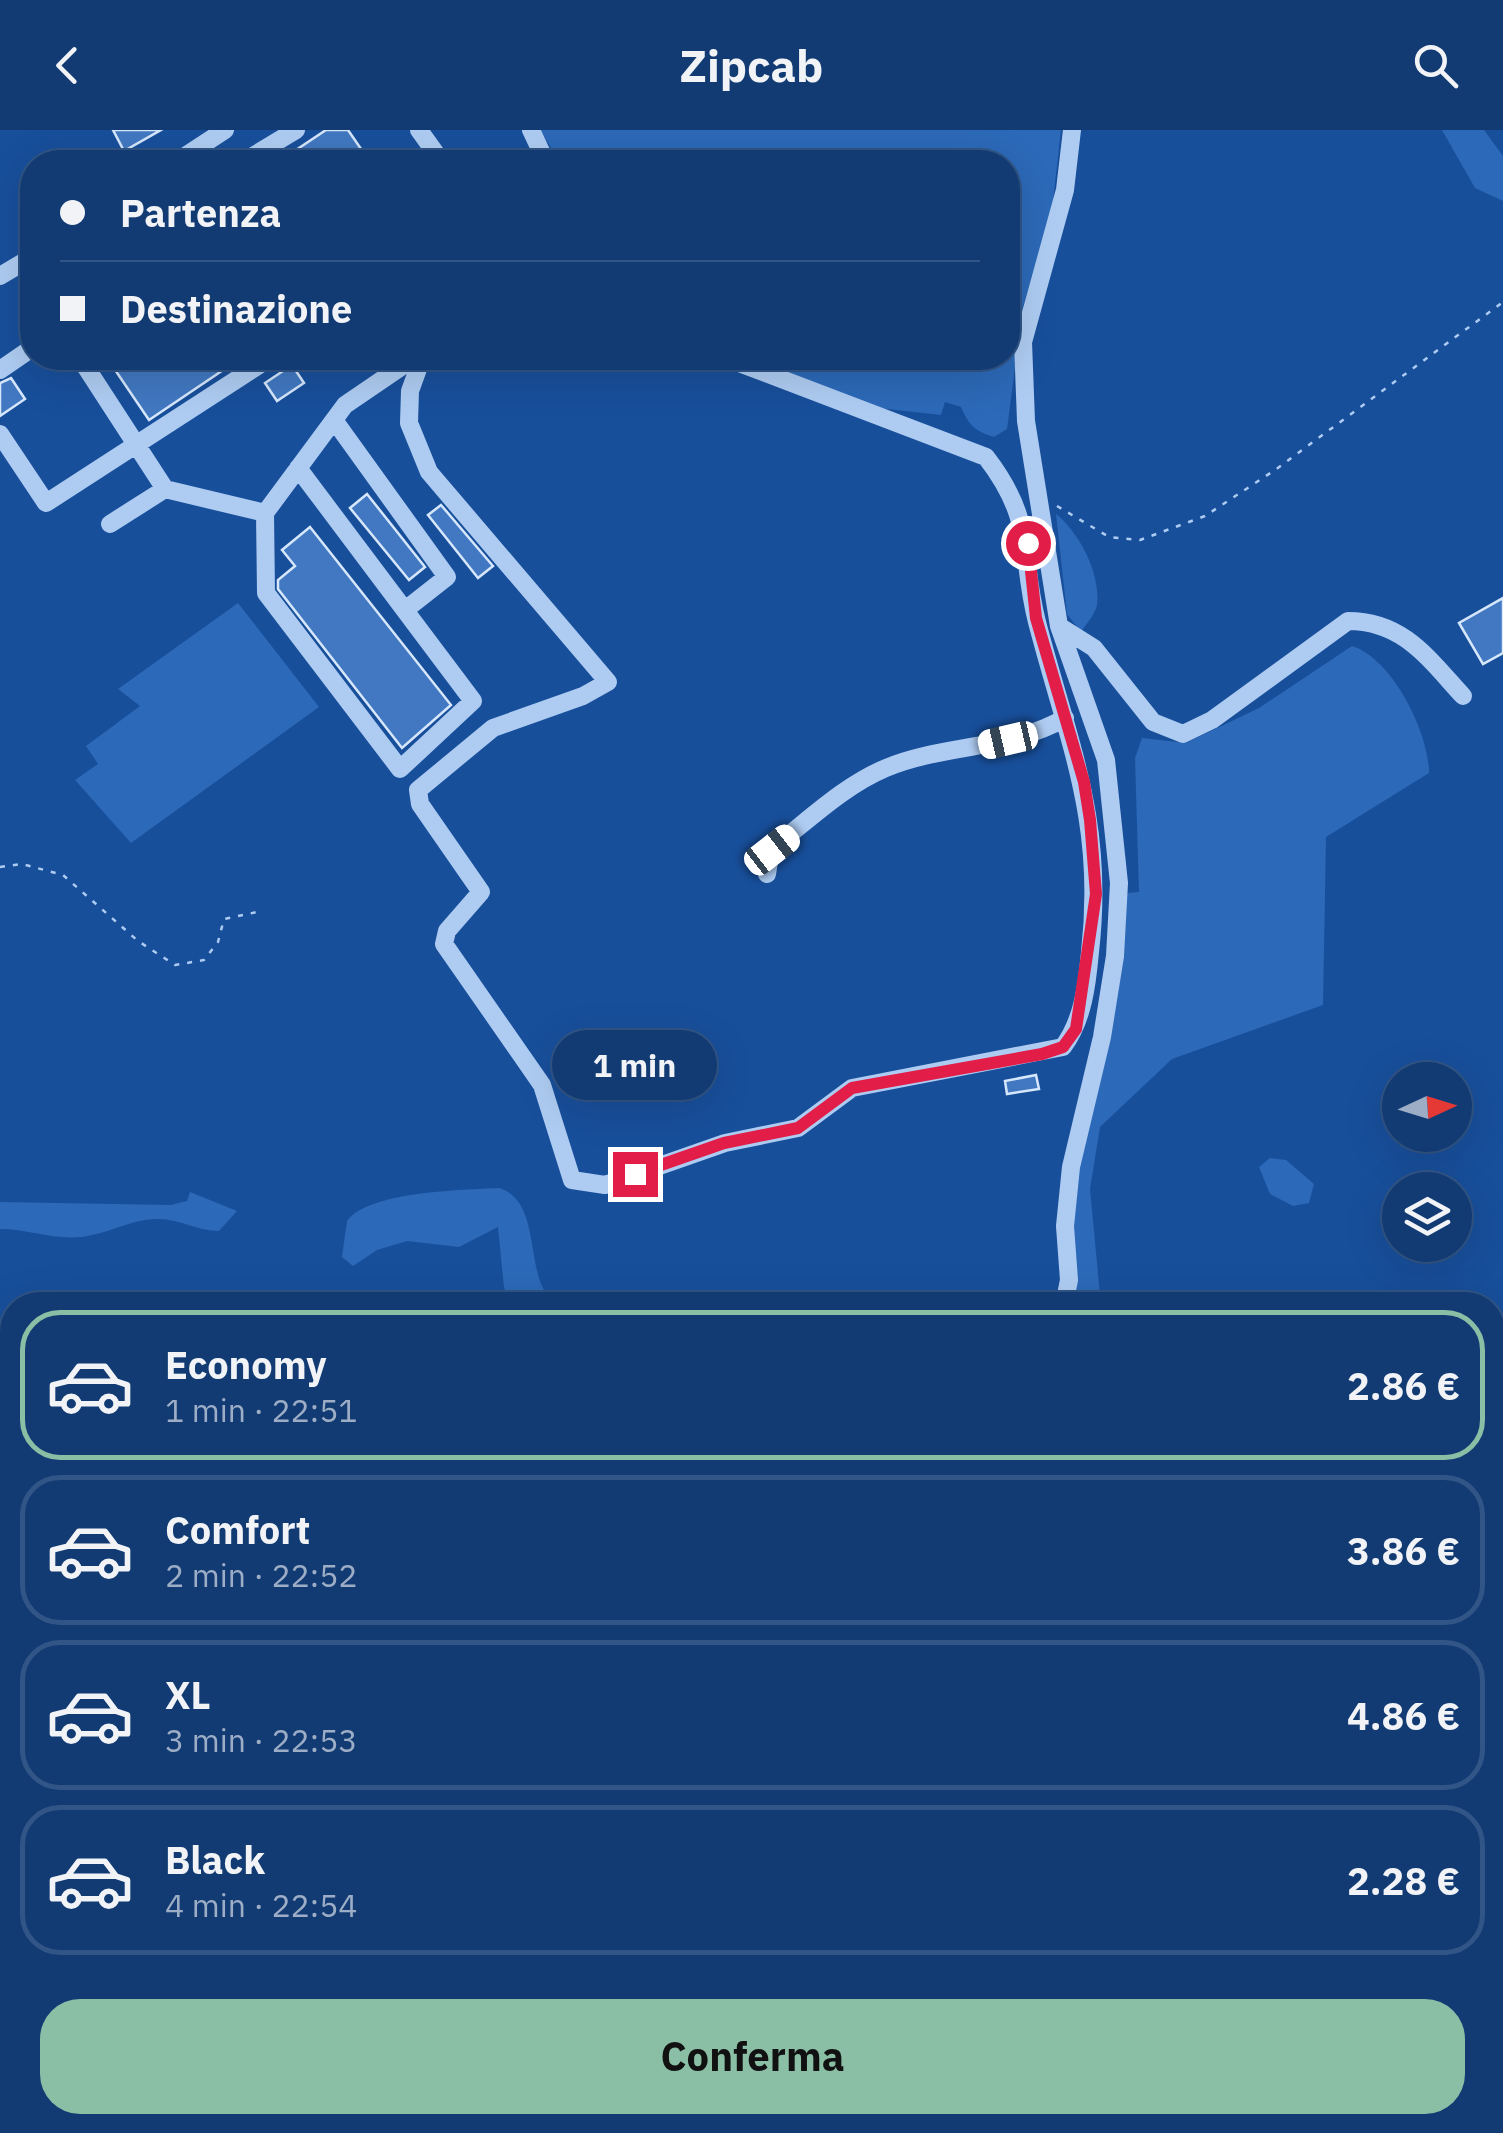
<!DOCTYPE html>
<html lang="it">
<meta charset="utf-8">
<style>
body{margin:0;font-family:"IBM Plex Sans",sans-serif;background:#1b4279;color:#f1f3f6;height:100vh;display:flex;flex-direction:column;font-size:38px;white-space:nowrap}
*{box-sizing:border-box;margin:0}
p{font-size:32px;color:#9cadc5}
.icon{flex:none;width:55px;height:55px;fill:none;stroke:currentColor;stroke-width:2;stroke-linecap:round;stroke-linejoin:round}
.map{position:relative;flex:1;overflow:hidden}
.details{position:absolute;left:0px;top:1162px;width:1505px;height:842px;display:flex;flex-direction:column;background:#123b74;border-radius:40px 40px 0 0;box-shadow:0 10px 40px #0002,0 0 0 2px #315586}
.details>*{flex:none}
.top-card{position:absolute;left:20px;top:20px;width:1000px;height:220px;border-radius:40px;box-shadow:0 10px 40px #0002,0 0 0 2px #315586;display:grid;align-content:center;height:220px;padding:0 40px;background:#123b74}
.needle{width:65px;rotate:86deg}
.fabs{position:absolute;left:1382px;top:932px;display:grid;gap:20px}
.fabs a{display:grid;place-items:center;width:90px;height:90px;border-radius:50%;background:#123b74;box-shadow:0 10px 40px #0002,0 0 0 2px #315586;font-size:50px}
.end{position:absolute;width:45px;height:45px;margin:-22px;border:12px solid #e11d48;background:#fff;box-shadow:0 0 0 5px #fff}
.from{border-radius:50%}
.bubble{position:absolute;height:70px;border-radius:35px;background:#123b74;box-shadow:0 10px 40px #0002,0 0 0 2px #315586;font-size:32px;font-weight:800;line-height:70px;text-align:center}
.car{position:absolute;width:30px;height:60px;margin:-30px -15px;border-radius:12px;box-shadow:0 0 8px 2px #0007;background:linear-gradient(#fff 24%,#345 0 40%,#fff 0 76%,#345 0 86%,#fff 0)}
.top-card b{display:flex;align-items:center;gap:35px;height:95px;font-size:38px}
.top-card b+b{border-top:2px solid #315586}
.top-card i{width:25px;height:25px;background:#f1f3f6}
ul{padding:18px 0 0;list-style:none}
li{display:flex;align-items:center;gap:30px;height:150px;margin:0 20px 15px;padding:0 20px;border:5px solid #315586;border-radius:40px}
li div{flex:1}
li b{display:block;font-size:38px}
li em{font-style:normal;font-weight:800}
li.selected{border-color:#8abfa5}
li>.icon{width:90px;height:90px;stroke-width:1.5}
.button{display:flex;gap:20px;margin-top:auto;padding:20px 40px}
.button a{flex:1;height:115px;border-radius:40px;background:#8abfa5;color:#111;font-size:40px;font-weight:800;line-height:115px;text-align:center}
header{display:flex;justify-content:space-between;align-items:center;height:130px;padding:0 40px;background:#123b74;font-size:45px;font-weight:800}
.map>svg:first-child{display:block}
.green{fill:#2c69b8}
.building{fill:#4178c1;stroke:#d6e7fc;stroke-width:2.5}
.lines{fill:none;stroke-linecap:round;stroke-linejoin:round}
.path{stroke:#aeccf2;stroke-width:2.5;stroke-dasharray:5 8;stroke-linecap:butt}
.minor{stroke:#aeccf2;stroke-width:18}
.route{stroke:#e11d48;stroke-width:12}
</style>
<header><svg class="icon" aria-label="back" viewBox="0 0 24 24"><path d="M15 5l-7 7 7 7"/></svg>Zipcab<svg class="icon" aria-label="search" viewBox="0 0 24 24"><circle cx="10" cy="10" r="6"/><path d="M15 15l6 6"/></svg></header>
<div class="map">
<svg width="1503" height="2003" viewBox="0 0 1503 2003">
<rect width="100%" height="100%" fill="#184f9b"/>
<path class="green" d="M540,0h521l-9,79 -29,97 -16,123 -13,8c-20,-6 -25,-12 -33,-30l-16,-5 -4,13 -90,-10 -104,-47h261v-196h-448z
M1442,0h42l19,26v45l-28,-13z
M1056,384c23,18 45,60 41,91 -2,10 -11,19 -16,27l-14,-18z
M238,473l81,104 -188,136 -56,-63 23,-16 -12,-18 54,-40 -22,-17z
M1352,516c41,13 77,87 77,127l-103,64 -3,168 -151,54 -72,68 -10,62 11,116h-31l4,-114 30,-140 23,-158 12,-1 -4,-134 7,-20 44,5 73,-35z
M1270,1028l16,2 28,24 -5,19 -16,3 -23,-12 -11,-27z
M499,1058c39,12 28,70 45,102l-22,13 -10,-1 -8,-14 -6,-61 -39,20 -52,-6 -30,9 -24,16 -11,-9 5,-36c22,-30 116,-31 152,-33z
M190,1062l47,19 -18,20c-21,0 -40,-12 -60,-12 -26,0 -43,11 -67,16 -32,8 -60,-6 -92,-6v-27l171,3 16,-4z
M1503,1442v104l-10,2v-92z
M12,1944v48l89,1 7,10h-108z
M392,1993l423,-1 4,11h-436z
M1101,1993h150l17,10h-174z"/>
<path class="building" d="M113,0h48l-37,21z
M326,0h22l22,32h-92z
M107,228h134l-92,62z
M292,235l12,18 -27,18 -12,-18z
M11,248l14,21 -25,17v-33z
M367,364l58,73 -16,13 -59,-72z
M441,375l52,61 -15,12 -50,-63z
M310,397l141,178 -49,43 -124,-159v-9l17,-14 -13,-16z
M1503,468v55l-20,11 -24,-41z
M1036,945l3,14 -32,5 -2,-13z"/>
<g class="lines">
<path class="path" d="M1057,376l52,31 31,3 65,-24 70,-46 228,-168
M0,737l22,-3 41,11 75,66 37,24 29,-5 14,-18 6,-23 38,-8
M1492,1492l11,-11"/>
<path class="minor" d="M419,0l23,32
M531,0l15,32
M176,32l49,-32
M243,32l53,-32
M0,146l32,-19
M80,228l85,131 100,24
M422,228l-12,33 -1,32 20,49 179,210 -25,14 -90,32 -75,62 2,14 61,88 -34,39 -3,13 98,141 30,95 33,5 120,-42 73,-15 54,-40 211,-41c20,-27 24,-62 27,-95 15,-131 -21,-207 -53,-330 -18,-70 -1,-100 -51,-165l-260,-99
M0,240l32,-22
M334,290l113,157 -42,33
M0,304l46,69 224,-145
M298,338l175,233 -73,68 -134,-176 -1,-80 80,-108 69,-47
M110,394l55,-35
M1059,496l35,22 59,74 30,12 29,-14 136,-99c55,0 80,37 115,75
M767,744l4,-25c37,-28 72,-63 115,-81 57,-24 124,-18 179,-50
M1064,1175l5,-25 -4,-54 6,-59 31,-130 13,-81 4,-73 -13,-123 -47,-134 -33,-205 -3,-79 42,-152 7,-60
M0,1691l12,-3
M0,1853l10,38 -10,76
M105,1992l7,11
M1073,1992l1,11"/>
</g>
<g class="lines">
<path class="route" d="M635,1044l89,-31 74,-15 54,-40 190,-34 21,-7 13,-18 20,-135 -6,-74 -6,-38 -48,-164 -8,-75"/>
</g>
</svg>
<div class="fabs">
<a><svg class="needle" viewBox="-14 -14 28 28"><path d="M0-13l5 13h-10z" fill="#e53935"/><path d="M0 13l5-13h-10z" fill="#9cadc5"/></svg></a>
<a><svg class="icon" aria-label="layers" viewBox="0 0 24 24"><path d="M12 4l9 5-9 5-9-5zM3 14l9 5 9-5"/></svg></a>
</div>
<i class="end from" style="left:1028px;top:413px"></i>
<i class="end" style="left:635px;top:1044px"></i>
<div class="bubble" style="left:552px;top:900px;width:165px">1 min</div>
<i class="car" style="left:1008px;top:610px;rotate:257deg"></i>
<i class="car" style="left:772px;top:720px;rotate:52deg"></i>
<div class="top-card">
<b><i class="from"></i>Partenza</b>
<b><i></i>Destinazione</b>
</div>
<section class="details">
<ul>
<li class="selected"><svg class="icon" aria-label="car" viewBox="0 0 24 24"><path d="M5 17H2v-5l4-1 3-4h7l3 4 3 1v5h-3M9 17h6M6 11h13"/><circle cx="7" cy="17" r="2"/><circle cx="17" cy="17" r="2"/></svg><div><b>Economy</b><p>1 min · 22:51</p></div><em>2.86 €</em></li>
<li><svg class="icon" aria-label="car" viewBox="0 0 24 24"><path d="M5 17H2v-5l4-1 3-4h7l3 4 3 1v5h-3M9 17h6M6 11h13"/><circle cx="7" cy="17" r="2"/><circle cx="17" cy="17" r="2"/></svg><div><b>Comfort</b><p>2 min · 22:52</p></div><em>3.86 €</em></li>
<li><svg class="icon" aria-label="car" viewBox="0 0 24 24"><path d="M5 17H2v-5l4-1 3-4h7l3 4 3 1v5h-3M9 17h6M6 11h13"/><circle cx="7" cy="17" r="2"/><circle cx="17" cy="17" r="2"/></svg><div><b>XL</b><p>3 min · 22:53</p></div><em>4.86 €</em></li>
<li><svg class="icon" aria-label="car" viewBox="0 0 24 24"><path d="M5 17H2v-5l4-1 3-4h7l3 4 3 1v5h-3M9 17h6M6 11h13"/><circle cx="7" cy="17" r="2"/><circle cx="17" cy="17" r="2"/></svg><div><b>Black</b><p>4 min · 22:54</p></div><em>2.28 €</em></li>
</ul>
<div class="button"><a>Conferma</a></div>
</section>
</div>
